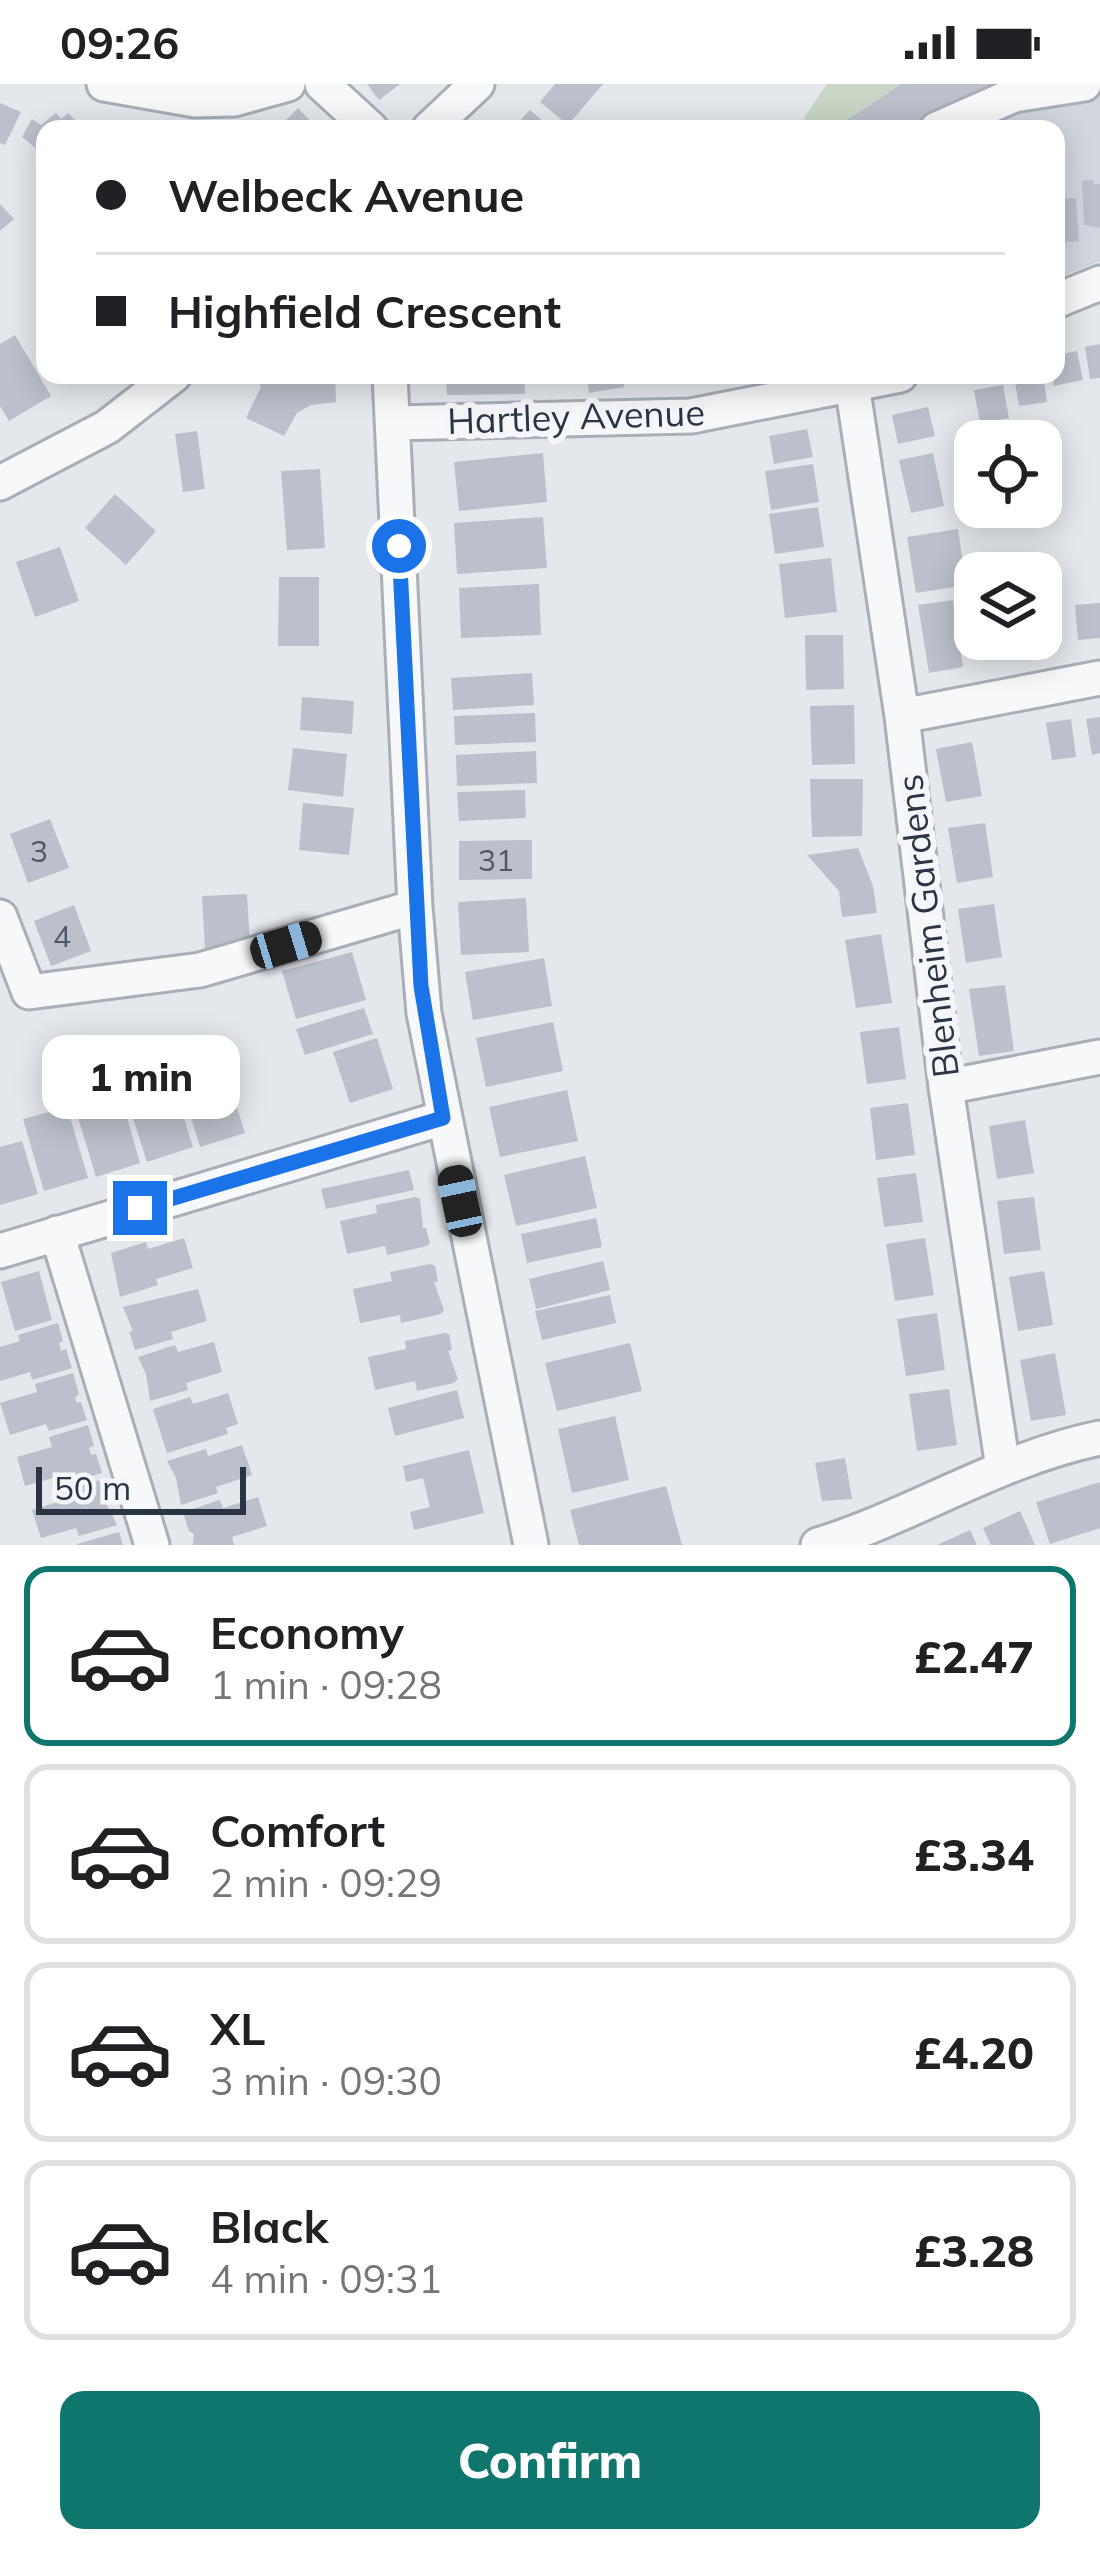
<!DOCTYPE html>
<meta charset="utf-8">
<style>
body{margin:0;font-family:Mulish,sans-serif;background:#f6f6f6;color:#202124;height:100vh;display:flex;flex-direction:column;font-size:45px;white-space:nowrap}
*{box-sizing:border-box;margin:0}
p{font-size:39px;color:#757577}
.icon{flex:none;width:66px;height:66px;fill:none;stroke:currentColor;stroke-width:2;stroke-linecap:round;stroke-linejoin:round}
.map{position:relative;height:1461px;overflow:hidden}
.panel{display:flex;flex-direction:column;background:#fff;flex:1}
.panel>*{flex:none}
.hud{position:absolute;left:36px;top:36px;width:1029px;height:264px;border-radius:24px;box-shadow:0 6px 30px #0003;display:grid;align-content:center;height:264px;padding:0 60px;background:#fff}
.tools{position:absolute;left:954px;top:336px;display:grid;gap:24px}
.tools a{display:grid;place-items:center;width:108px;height:108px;border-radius:24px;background:#fff;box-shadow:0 6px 30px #0003;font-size:60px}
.scale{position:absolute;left:36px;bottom:30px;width:210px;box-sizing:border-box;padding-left:12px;border:6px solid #2b3445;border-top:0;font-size:33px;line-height:42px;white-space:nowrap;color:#2b3445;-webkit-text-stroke:9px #f4f6f9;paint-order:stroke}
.end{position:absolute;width:54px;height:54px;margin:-27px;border:15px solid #1a73e8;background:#fff;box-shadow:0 0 0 6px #fff}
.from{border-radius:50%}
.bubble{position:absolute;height:84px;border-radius:24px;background:#fff;box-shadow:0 6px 30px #0003;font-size:39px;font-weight:800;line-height:84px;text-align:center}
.car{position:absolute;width:36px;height:72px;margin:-36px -18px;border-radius:15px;box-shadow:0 0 9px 3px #0007;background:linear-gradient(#222 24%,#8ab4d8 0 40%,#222 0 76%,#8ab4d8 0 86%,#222 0)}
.hud b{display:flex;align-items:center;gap:42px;height:114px;font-size:45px}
.hud b+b{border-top:3px solid #e0e0e0}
.hud i{width:30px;height:30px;background:#202124}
ul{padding:21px 0 0;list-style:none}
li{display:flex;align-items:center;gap:36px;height:180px;margin:0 24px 18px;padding:0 36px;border:6px solid #e0e0e0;border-radius:24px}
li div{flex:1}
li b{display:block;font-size:45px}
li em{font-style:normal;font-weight:800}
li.current{border-color:#0f766e}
li>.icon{width:108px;height:108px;stroke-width:1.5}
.primary-button{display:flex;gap:24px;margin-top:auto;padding:24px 60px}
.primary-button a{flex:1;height:138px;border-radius:24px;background:#0f766e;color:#fff;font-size:48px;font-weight:800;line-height:138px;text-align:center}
.status{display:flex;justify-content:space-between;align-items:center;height:84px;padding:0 60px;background:#fff;direction:ltr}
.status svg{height:33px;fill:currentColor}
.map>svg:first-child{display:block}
.built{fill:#d2d6de}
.green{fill:#c9d6c5}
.building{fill:#bbc0ca}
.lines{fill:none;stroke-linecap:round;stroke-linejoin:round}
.minor-casing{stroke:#a9aeb7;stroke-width:39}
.minor{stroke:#f7f8fa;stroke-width:33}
.route{stroke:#1a73e8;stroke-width:15}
.labels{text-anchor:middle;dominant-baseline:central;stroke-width:12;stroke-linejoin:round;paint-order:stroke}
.number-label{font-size:30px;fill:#4f5766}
.street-label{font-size:36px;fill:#2b3445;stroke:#f4f6f9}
</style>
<div class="status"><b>09:26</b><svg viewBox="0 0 49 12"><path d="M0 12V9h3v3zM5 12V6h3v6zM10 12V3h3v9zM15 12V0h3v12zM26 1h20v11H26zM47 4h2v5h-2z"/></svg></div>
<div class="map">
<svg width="1100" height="1461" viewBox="0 0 1100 1461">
<rect width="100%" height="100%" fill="#e4e7ec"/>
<path class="built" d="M827,0h273v177l-44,18v-150h-237l-15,-11z"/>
<path class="green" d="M827,0h75l-70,45h-13l-15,-11z"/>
<path class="building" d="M367,0h33l-21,16z
M555,0h48l-35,41 -28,-23z
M902,0h105l-110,45h-64z
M0,19l21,9 -16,33 -5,-2z
M298,24l20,21h-41z
M530,26l22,19h-40z
M56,29l5,6 7,-6 16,16h-39v27l-23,-19 10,-18 9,6z
M1093,96l1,4h6v44l-16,-3 -2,-44z
M1076,114l3,43 -21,2 -2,-44z
M0,120l14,15 -14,12z
M15,251l36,61 -42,25 -9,-15v-62z
M1100,260v34l-10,1 -5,-32z
M1077,267l6,29 -30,6 3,-31z
M255,291h80l1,27 -25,3 -14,8 -13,23 -38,-18 15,-31z
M446,291h78l1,19 -78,1z
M587,291h35l2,12 -35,6z
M640,291h40v2l-38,7z
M1043,291l4,27 -28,4 -5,-30z
M1003,301l6,33 -29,5 -6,-33z
M928,323l7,29 -37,8 -6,-29z
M807,345l6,28 -39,7 -5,-28z
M197,347l8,58 -22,3 -8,-58z
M543,369l4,49 -88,9 -5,-49z
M933,369l11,53 -33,7 -12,-53z
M813,380l6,38 -48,8 -6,-39z
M320,385l5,79 -38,2 -6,-79z
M115,410l41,37 -30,34 -41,-37z
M818,423l6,40 -49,7 -6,-40z
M543,433l4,51 -90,6 -3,-51z
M958,445l8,56 -50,8 -9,-56z
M60,463l19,54 -44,16 -19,-55z
M831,474l6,54 -52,6 -6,-54z
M279,493h40v69h-41z
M539,500l2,51 -80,3 -2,-50z
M953,516l10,67 -34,6 -11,-68z
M1100,519v35l-22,2 -3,-35z
M805,551h38l1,54 -38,1z
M532,589l2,32 -81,5 -2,-32z
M302,613l52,4 -2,33 -52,-4z
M854,621l1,59 -43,1 -2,-59z
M535,629l1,29 -81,3 -1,-29z
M1100,633v36l-8,2 -6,-36z
M1071,635l5,38 -24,3 -6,-37z
M972,658l10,54 -36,6 -10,-53z
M293,664l54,6 -4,43 -55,-7z
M536,667l1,32 -80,3 -1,-31z
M810,695h53l-1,57 -50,1z
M525,706l1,28 -67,3 -2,-29z
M303,719l51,5 -5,47 -50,-5z
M50,735l19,49 -41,15 -18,-49z
M985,739l8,54 -36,6 -9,-55z
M532,756v39l-73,1v-39z
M858,764l15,38 4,27 -35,4 -3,-26 -32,-36z
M247,810l3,51 -45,3 -3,-52z
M526,814l3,54 -68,3 -3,-53z
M994,820l8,53 -36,6 -8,-54z
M74,821l17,46 -40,15 -17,-45z
M881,850l11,69 -36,5 -11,-68z
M352,868l14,48 -70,19 -14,-48z
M544,874l8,48 -79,14 -8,-48z
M1005,901l9,66 -35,5 -10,-67z
M364,924l9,26 -68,21 -9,-26z
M553,938l10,49 -77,16 -10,-49z
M899,943l7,52 -39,5 -7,-52z
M377,954l16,51 -43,14 -17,-51z
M223,979l22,70 -45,14 -22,-71z
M171,994l22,69 -46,15 -22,-69z
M119,1006l21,73 -44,14 -22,-73z
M567,1006l11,51 -78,16 -11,-50z
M908,1019l7,52 -39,5 -6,-52z
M67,1023l21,71 -44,13 -21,-72z
M1025,1036l9,53 -37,6 -8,-53z
M22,1057l16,53 -38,11v-58z
M585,1072l12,52 -81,18 -12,-51z
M409,1086l5,20 -88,19 -5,-20z
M916,1089l7,49 -39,5 -7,-49z
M416,1113l4,2 3,29h3l4,15 -3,3 -40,9 -2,-9 -38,8 -7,-33 37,-8 -1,-8z
M1034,1113l7,53 -37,4 -7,-53z
M596,1134l6,29 -75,16 -6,-29z
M184,1154l9,30 -37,11 2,6 -38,12 -9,-44 35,-11 2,7z
M925,1154l9,57 -39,6 -9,-57z
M603,1177l7,29 -74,19 -7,-30z
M430,1180l5,2 3,16h-4l10,28 -3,4 -40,9 -1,-8 -40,8 -7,-34 39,-8 -2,-9z
M39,1187l13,49 -37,11 -14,-49z
M1044,1187l9,54 -35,6 -9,-54z
M198,1205l9,32 -36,11 2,7 -38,11 -6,-18 4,-1 -10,-24z
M610,1211l6,28 -74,17 -7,-29z
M937,1229l8,57 -39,6 -9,-57z
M58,1239l5,18 -4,2 2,8 5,-2 6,19 -40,12 -2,-8 -30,9v-34l20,-6 -2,-6z
M445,1249l4,1 3,16 -4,1 10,28 -4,4 -37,8 -2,-10 -40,9 -7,-33 38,-8 -1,-8z
M214,1258l8,30 -36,11 2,7 -38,11 -4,-27 -8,-17 37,-12 3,7z
M630,1259l12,48 -85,20 -12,-48z
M1055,1269l11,62 -35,6 -11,-61z
M73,1289l6,21 -4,4 2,5 4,-1 6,18 -38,11 -3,-7 -36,11 -10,-32 37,-11 -2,-8z
M949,1305l8,56 -40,6 -8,-57z
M457,1306l7,28 -69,18 -7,-28z
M228,1309l10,31 -12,4 2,6 -61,19 -14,-44 37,-12 3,7z
M615,1332l14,64 -57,13 -14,-64z
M88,1341l6,21 -5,2 2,7 5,-1 6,19 -39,12 -3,-9 -35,10 -8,-29 35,-10 -3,-10z
M242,1361l10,30 -36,12 2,6 -37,12 -5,-27 -9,-17 39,-12 2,7z
M469,1366l15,63 -70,17 -4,-18 20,-5 -7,-29 -17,4 -3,-16z
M845,1374l7,41 -30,2 -7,-38z
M104,1395l5,19 -5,1 13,26 -38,11 -3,-8 -35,10 -9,-28 36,-11 -3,-9z
M1100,1398v46l-50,16 -14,-42z
M666,1402l16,59h-103l-9,-35z
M258,1413l9,29 -35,11 2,8h-41l1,-11 -5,-3 -6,-19 37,-12 3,8z
M1020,1427l15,34h-44l-8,-17z
M970,1446l7,15h-40z
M119,1448l4,13h-45l-1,-1z"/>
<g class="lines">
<g class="minor-casing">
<path id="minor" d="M104,0l91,16 39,-1 54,-15
M322,0l49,45
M429,45l48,-45
M937,45l77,-34 70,-11
M1056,217l44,-18
M390,291l25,532 9,106 107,532
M852,300l50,332 44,371 57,381
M393,339l298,-7 209,-41
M0,399l107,-56 67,-52
M902,632l198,-38
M0,833l29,75 171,-22 215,-63
M946,1003l154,-30
M57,1149l95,312
M0,1167l443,-133
M818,1461c97,-30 183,-87 282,-107"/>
</g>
<use href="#minor" class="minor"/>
</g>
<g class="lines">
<path class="route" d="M140,1124l303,-90 -22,-132 -22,-440"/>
</g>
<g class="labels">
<g class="number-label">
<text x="39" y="767">3</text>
<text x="496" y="776">31</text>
<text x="62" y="852">4</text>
</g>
<g class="street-label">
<text transform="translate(576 332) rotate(-2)">Hartley Avenue</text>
<text transform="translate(927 842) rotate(-97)">Blenheim Gardens</text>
</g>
</g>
</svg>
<div class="tools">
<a><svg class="icon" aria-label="locate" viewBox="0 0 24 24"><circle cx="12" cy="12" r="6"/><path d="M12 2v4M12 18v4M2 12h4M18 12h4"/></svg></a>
<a><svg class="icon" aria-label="layers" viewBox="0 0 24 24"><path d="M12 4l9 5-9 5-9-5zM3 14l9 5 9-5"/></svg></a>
</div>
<div class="scale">50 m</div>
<i class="end from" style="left:399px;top:462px"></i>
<i class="end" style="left:140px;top:1124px"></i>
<div class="bubble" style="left:42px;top:951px;width:198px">1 min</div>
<i class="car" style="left:286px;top:861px;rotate:73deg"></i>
<i class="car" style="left:460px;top:1117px;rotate:348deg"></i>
<div class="hud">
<b><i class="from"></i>Welbeck Avenue</b>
<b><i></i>Highfield Crescent</b>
</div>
</div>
<section class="panel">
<ul>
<li class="current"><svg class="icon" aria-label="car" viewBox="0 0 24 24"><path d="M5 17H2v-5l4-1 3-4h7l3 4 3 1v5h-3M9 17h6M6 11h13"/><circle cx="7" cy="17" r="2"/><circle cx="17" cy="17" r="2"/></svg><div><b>Economy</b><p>1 min · 09:28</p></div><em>£2.47</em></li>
<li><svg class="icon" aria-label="car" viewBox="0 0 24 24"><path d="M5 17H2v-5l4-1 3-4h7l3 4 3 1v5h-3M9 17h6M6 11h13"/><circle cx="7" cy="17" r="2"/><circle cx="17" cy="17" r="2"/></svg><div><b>Comfort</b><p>2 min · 09:29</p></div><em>£3.34</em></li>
<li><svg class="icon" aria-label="car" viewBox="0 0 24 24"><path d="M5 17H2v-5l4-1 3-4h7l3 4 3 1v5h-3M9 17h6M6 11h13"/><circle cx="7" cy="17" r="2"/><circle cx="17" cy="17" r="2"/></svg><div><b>XL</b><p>3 min · 09:30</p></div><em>£4.20</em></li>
<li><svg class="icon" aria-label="car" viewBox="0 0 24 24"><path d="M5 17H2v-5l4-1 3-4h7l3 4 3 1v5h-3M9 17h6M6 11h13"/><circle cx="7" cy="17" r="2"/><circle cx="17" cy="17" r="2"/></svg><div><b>Black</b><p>4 min · 09:31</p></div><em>£3.28</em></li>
</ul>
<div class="primary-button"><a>Confirm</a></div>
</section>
